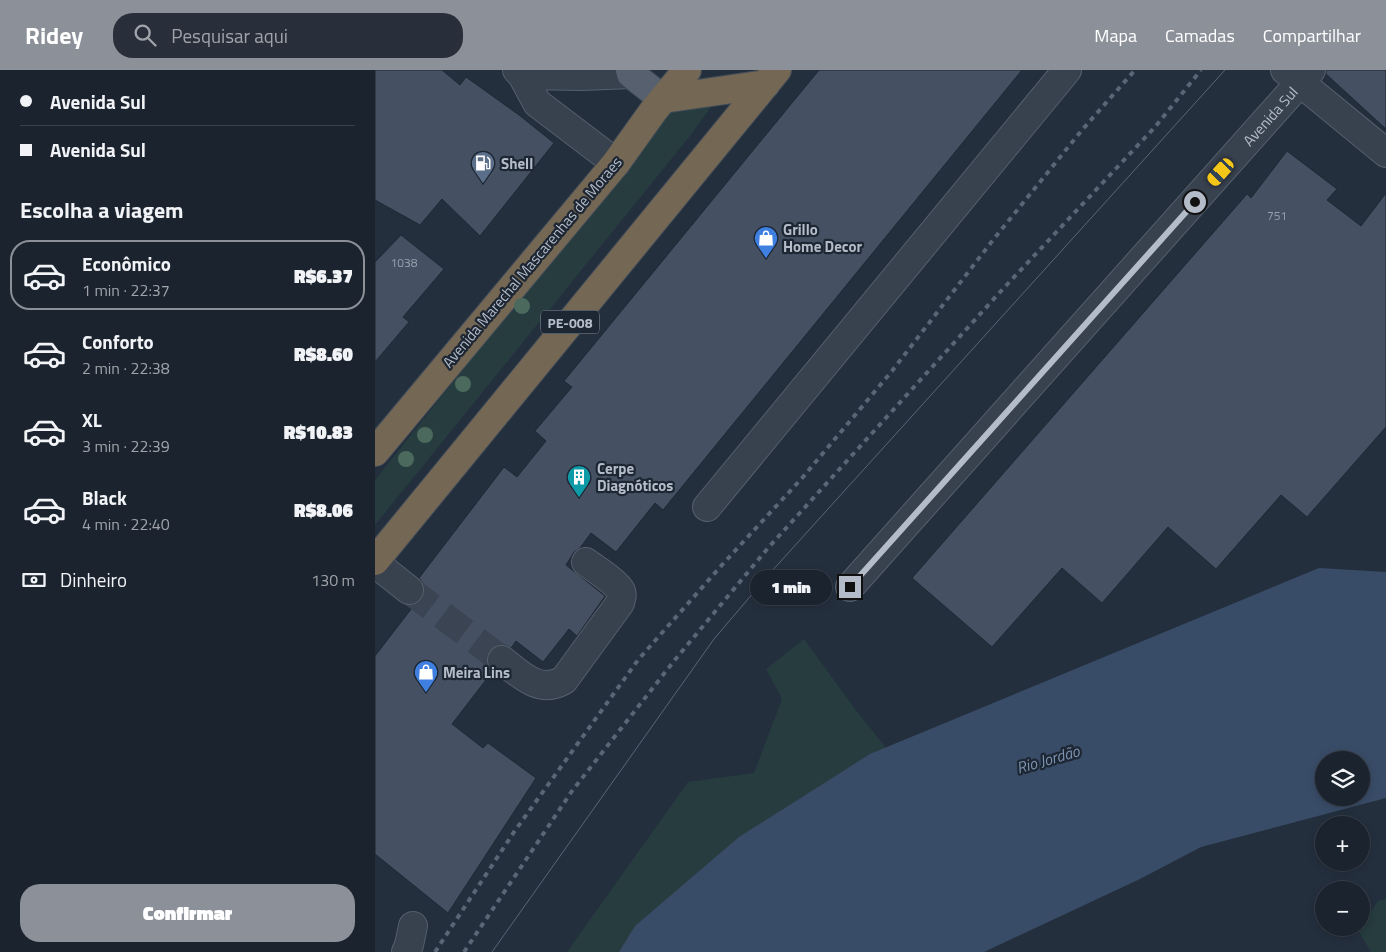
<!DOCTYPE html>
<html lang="pt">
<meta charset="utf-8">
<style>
body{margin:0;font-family:"Titillium Web",sans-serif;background:#282f3a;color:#f1f3f6;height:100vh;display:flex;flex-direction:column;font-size:19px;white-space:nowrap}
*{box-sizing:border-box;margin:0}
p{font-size:16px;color:#a0a4aa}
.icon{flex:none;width:28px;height:28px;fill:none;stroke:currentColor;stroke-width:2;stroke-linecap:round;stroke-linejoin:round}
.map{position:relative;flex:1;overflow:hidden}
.side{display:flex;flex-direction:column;background:#1b232e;width:375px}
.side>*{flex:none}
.guide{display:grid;align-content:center;height:110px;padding:0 20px;background:#1b232e}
.controls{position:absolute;left:940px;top:681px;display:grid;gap:10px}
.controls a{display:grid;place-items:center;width:55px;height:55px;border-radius:50%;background:#1b232e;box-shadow:0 2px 8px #0003,0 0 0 1px #39404a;font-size:25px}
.end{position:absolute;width:22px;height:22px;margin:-11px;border:6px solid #b4bcc9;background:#111;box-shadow:0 0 0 2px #111}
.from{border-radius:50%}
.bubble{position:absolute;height:35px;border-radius:18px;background:#1b232e;box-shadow:0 2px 8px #0003,0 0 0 1px #39404a;font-size:16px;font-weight:800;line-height:35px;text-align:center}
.car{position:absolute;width:15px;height:30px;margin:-15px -8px;border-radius:6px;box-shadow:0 0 4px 1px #0007;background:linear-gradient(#f5c518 24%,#345 0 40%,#f5c518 0 76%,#345 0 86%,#f5c518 0)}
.guide b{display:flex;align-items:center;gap:18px;height:48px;font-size:19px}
.guide b+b{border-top:1px solid #39404a}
.guide i{width:12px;height:12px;background:#f1f3f6}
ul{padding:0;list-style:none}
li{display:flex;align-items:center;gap:15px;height:70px;margin:0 10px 8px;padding:0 10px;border:2px solid transparent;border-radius:20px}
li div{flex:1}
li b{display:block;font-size:19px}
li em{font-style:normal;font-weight:800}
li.on{border-color:#8c9099}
li>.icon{width:45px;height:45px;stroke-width:1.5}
h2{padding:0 20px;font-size:22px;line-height:60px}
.pay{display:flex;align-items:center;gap:12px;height:55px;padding:0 20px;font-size:19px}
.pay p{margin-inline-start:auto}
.cta{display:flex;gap:10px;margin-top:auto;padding:10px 20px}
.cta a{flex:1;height:58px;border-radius:20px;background:#8c9099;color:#fff;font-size:20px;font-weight:800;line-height:58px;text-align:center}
header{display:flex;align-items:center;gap:30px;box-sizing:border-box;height:70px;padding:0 25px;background:#8c9099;color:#fff}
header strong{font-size:24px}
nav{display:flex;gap:28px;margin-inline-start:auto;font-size:18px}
.search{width:350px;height:45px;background:#282f3a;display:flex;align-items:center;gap:12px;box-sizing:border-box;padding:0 18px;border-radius:20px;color:#a0a4aa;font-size:19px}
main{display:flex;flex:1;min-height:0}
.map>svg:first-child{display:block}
.green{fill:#263c3f}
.water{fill:#394c67;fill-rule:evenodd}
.building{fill:#455162;stroke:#1f2835}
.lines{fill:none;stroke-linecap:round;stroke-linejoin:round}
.minor-tunnel{stroke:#3a4453;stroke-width:28;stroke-dasharray:28 14;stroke-linecap:butt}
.minor-casing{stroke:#565f6c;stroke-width:30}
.major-casing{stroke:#414a57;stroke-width:30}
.highway-casing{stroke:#434c59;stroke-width:30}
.minor{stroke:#38414e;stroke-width:28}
.major{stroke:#56606e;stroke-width:28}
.highway{stroke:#746855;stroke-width:28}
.tram{stroke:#5a6575;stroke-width:1}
.rail{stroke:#5a6575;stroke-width:4;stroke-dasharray:5 5;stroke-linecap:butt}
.tree{fill:#4b6a5d}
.route{stroke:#b4bcc9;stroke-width:6}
.labels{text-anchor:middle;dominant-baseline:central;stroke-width:4.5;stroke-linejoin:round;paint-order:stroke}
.number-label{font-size:12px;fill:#98a1af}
.shield{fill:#1d2633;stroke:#878f9c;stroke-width:1}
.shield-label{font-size:14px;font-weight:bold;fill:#b4bcc9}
.street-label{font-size:15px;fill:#b4bcc9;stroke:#1d2633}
.poi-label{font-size:15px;font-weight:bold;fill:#b4bcc9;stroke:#1d2633;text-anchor:start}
.water-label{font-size:16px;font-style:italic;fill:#7c92b1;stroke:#1d2633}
</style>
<header>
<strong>Ridey</strong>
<div class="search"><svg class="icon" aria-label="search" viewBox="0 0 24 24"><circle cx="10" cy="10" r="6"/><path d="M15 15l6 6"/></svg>Pesquisar aqui</div>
<nav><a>Mapa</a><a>Camadas</a><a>Compartilhar</a></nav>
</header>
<main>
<section class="side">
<div class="guide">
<b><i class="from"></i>Avenida Sul</b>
<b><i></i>Avenida Sul</b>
</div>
<h2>Escolha a viagem</h2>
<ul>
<li class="on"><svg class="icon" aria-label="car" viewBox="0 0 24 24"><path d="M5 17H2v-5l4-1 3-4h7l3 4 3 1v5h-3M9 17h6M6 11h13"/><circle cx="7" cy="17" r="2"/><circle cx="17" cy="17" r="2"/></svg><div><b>Econômico</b><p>1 min · 22:37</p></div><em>R$6.37</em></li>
<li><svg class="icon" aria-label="car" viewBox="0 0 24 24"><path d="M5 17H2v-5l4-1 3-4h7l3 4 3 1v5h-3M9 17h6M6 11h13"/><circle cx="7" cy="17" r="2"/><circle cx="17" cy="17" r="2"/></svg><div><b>Conforto</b><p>2 min · 22:38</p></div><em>R$8.60</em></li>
<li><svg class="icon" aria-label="car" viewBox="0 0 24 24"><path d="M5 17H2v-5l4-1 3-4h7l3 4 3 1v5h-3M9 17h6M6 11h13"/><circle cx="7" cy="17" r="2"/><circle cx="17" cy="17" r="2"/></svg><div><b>XL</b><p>3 min · 22:39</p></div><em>R$10.83</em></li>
<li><svg class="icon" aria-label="car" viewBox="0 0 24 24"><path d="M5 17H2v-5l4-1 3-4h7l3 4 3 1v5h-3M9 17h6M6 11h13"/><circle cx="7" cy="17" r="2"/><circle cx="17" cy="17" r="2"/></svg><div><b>Black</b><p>4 min · 22:40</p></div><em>R$8.06</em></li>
</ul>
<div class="pay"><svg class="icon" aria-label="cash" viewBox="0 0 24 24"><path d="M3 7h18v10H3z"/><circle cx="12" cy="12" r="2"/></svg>Dinheiro<p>130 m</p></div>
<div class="cta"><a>Confirmar</a></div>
</section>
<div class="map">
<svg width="1011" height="882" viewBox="0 0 1011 882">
<rect width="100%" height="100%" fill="#242f3e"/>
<path class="green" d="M318,21l18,16 -21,29 -315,389v-45l301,-379z
M429,569l54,74 50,62 -222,177h-119l121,-170 66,-9 28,-74 -16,-30z
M1011,829v53h-15l-13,-22 20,-29z"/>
<path class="water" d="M944,498l67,4v226l-185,49 -61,32 -156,73h-365l16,-26 104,-89 131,-83zM949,690h37v38h-37z"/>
<path class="building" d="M0,0h67l18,15 6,-8 53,38 35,28 -74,93 -38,-37 -22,26 -45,-25z
M444,0h203l-359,440 -8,-7 -39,49 -25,-19 -11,15 -6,4 -8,13 39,31 -28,40 -8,-7 -26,33 -27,-21 -5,7 -6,-3h-8l-7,6 -3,6v8l5,7 -40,52 31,24 5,-5 48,35 -88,135 -73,-59v-198l40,-52 6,-5 3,-6v-8l-5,-7 85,-111 13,10 29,-36 -11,-10 37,-44 -8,-6z
M951,0h60v59l-60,-55z
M912,81l50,38 -10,11 34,26 25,-33v234l-79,90 -26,-22 -65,74 -48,-42 -66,76 -40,-35 -70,79 -80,-69 335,-384 4,4z
M26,165l43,34 -41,48 6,5 -34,40v-100z"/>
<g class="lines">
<path class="minor-tunnel" d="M34,520l93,70"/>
<g class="minor-casing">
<g id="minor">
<path d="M142,0l5,5 15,28 79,60"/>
<path d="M910,0l101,83"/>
<path d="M147,5l60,1 49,-2"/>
<path d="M332,437l360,-437"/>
<path d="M0,493l34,27"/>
<path id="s1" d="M475,517l461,-517"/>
<path d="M127,590c18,14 38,35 62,20l56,-77c1,-4 3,-8 1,-12 -6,-10 -26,-22 -35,-29"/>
<path d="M31,882l3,-7 4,-19"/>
</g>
</g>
<g class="major-casing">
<path id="major" d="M255,0l1,4 32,25"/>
</g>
<g class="highway-casing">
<path id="highway" d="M288,29l103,-15
M0,382l241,-289 38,-53 33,-40
M0,491l402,-491"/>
</g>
<use href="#minor" class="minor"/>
<use href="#major" class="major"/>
<use href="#highway" class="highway"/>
<path class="tram" d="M117,882l222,-313 57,-67 454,-502"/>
<path class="rail" d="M60,882l79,-120 124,-172 83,-94 82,-89 89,-106 101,-131 89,-110 53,-60
M89,882l108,-161 102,-130 94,-113 233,-257 154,-164 46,-57"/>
</g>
<g class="tree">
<circle cx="147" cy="236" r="8"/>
<circle cx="88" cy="314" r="8"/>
<circle cx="50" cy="365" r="8"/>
<circle cx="31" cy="389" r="8"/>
</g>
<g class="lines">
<path class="route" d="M475,517l345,-385"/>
</g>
<defs>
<g id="fuel-pin" transform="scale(1.25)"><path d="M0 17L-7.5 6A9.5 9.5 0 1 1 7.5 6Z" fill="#5c6f8a" stroke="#1d2633"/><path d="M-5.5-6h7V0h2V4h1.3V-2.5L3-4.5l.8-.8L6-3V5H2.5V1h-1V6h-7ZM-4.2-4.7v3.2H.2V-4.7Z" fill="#fff"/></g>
<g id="shop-pin" transform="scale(1.25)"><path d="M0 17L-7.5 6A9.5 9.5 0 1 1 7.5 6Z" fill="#3f7fe0" stroke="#1d2633"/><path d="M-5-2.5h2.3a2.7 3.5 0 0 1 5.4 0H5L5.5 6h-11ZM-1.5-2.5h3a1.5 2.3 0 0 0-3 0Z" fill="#fff"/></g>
<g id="building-pin" transform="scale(1.25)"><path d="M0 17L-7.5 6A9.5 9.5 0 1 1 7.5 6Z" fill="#0f9aa8" stroke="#1d2633"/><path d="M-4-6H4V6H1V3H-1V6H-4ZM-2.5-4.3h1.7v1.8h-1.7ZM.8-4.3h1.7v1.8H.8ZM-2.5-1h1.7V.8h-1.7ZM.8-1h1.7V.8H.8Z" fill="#fff"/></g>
</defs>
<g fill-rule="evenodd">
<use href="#fuel-pin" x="108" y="93"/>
<use href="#shop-pin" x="391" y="168"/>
<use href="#building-pin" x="204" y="407"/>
<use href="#shop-pin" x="51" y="602"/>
</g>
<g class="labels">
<g class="number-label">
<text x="902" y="145">751</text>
<text x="29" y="192">1038</text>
</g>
<rect class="shield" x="166" y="240.5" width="58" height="23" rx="4"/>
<g class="shield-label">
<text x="195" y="252">PE-008</text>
</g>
<g class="street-label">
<text stroke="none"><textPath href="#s1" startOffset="631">Avenida Sul</textPath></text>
<text transform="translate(157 192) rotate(-50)">Avenida Marechal Mascarenhas de Moraes</text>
</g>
<g class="poi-label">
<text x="126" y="93">Shell</text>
<text x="408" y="159">Grillo<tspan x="408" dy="17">Home Decor</tspan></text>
<text x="222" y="398">Cerpe<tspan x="222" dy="17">Diagnóticos</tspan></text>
<text x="68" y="602">Meira Lins</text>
</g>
<g class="water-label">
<text transform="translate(673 689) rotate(-16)">Rio Jordão</text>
</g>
</g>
</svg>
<div class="controls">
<a><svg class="icon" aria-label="layers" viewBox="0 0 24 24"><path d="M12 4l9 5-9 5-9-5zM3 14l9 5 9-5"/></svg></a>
<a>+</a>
<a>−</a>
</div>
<i class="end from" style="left:820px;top:132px"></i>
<i class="end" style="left:475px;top:517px"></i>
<div class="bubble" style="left:375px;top:500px;width:82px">1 min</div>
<i class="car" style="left:846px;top:102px;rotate:222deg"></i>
</div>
</main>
